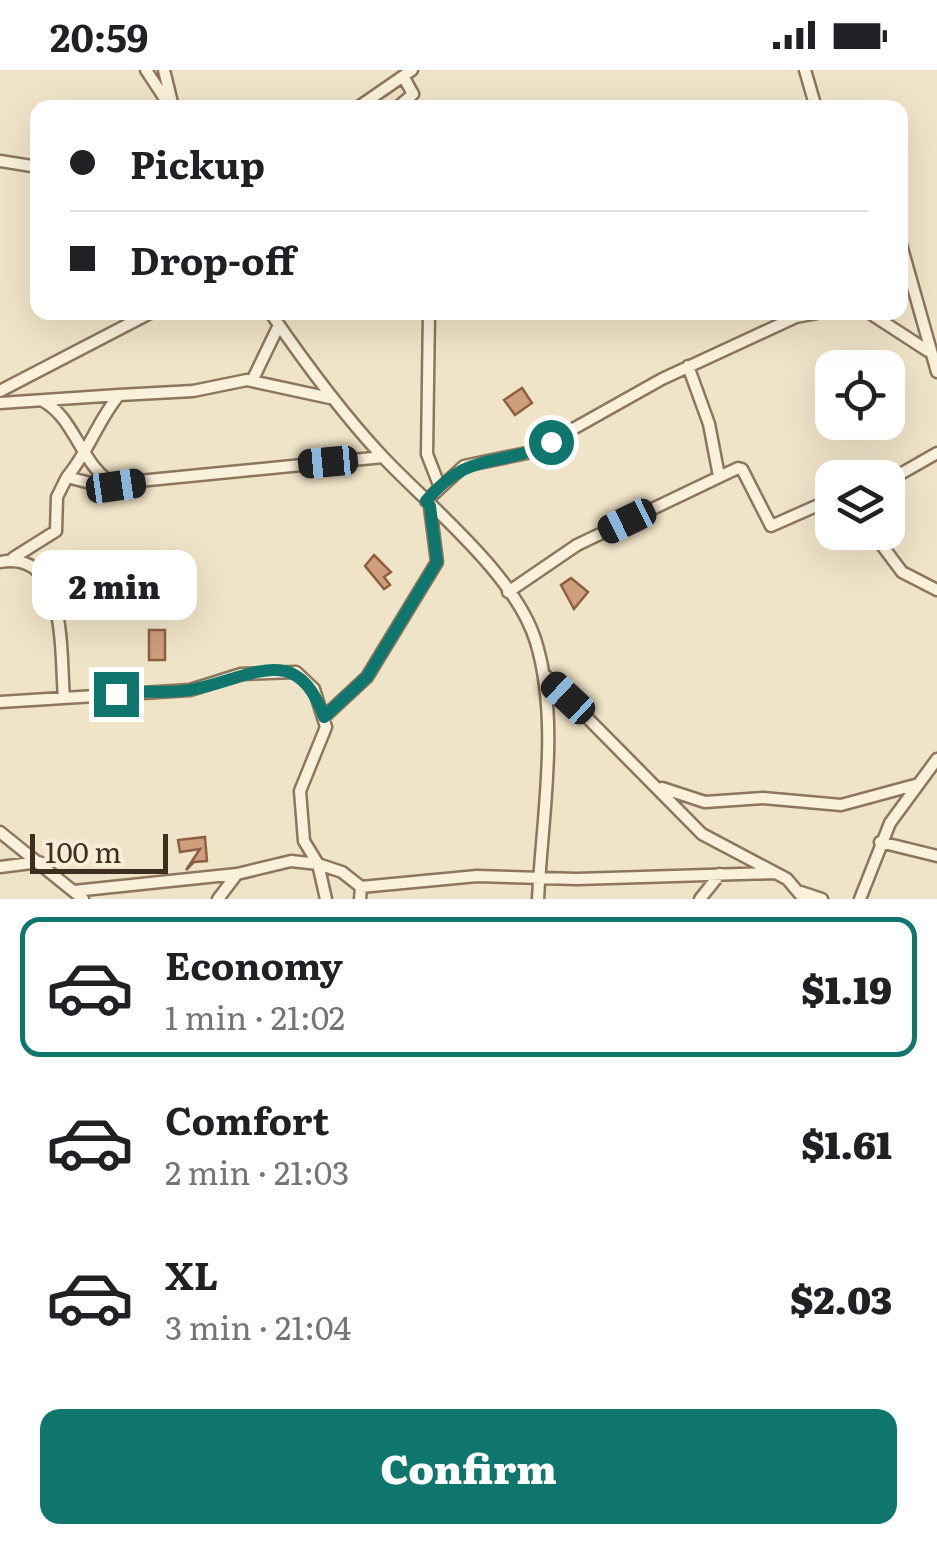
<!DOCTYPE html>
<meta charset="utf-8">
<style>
body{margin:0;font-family:Literata,serif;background:#f6f6f6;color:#202124;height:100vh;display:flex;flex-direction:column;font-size:38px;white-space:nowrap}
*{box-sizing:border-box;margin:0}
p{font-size:32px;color:#757577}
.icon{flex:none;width:55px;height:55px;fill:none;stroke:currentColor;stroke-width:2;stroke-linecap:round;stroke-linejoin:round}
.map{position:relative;height:829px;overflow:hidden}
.drawer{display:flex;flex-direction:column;background:#fff;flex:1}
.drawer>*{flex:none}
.top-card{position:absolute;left:30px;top:30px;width:878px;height:220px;border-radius:20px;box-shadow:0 10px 40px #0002;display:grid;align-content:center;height:220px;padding:0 40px;background:#fff}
.tools{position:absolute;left:815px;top:280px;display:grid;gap:20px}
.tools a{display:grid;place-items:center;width:90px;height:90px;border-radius:20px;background:#fff;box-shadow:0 10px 40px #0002;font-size:50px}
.scale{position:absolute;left:30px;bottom:25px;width:138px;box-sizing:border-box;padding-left:10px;border:5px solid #3d2e20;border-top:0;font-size:28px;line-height:35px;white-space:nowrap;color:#3d2e20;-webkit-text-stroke:8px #f7eed8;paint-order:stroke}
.end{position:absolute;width:45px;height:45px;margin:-22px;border:12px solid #0f766e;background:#fff;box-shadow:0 0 0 5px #fff}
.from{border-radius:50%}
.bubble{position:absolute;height:70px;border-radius:20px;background:#fff;box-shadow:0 10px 40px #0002;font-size:32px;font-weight:800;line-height:70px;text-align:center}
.car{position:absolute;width:30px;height:60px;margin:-30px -15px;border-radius:12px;box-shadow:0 0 8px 2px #0007;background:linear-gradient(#222 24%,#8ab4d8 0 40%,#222 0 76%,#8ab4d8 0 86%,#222 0)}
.top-card b{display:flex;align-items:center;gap:35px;height:95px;font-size:38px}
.top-card b+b{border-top:2px solid #e0e0e0}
.top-card i{width:25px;height:25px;background:#202124}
ul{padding:18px 0 0;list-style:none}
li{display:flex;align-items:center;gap:30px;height:140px;margin:0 20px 15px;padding:0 20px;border:5px solid transparent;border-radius:20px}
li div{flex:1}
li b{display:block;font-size:38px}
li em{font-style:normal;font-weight:800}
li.on{border-color:#0f766e}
li>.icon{width:90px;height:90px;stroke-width:1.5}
.button{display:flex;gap:20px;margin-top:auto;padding:20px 40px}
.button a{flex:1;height:115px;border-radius:20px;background:#0f766e;color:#fff;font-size:40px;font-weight:800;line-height:115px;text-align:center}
.status{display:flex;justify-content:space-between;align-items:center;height:70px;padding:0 50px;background:#fff;direction:ltr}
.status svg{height:28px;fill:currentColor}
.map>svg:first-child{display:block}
.building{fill:#cf9f7d;stroke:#8d5f41;stroke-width:2.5}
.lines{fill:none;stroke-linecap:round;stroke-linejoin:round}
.minor-casing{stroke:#8d765c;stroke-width:15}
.minor{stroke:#faf1dc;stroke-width:10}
.route{stroke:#0f766e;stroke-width:12}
</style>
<div class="status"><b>20:59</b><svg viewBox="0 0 49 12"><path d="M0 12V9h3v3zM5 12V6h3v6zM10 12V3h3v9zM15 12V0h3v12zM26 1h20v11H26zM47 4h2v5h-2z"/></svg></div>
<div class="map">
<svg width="937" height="829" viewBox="0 0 937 829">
<rect width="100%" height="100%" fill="#f0e4c8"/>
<path class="building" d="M522,318l10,15 -17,12 -11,-15z
M374,485l17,17 -7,5 6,8 -6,4 -19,-23z
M571,508l17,14 -14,17 -13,-24z
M149,560h16v30h-16z
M205,767l2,24 -13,1 -8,8 14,-21 -20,3 -2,-12z"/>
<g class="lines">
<g class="minor-casing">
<path id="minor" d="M146,0l25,38
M164,0l9,37
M805,0l11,38
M357,38l55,-38
M397,38l16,-14 -10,-18
M0,91l38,6
M900,171l37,131
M270,242c35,51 70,99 112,144 48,51 134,119 154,186 24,79 6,175 2,257
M429,242l-2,142 12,31
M868,242l60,39
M688,296l21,58 10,52
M252,311l27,-56
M0,321l152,-79
M119,325l74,-4 54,-11 83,18
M43,331c33,18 37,64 72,84
M0,333l119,-8c-21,25 -30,56 -52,82l31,8 285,-28
M888,411l49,-28
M426,431l38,-35 68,-14 130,-73 134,-62 27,-5
M872,462l30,40 35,18
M13,488l43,-27 1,-34 10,-20
M0,492c68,-13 60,93 64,136
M508,522l69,-47 161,-77 4,1 29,57 61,-27
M545,605l157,159 85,45 17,20
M0,632l190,-12 51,-16 55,-2 18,17 12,38 -26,64 4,50 14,23 24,8 19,15 -1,12
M324,647l43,-40 70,-115 -7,-55
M662,718l43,14 58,-4 78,7 74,-20
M0,762l83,67
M880,772l57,14
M0,797l39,-5
M361,817l116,-11 100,3 198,-6
M74,821l163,-17
M801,822l21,7
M218,829l19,-25 54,-13 27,3 8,35
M700,829l20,-25
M860,829l30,-76 47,-64"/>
</g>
<use href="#minor" class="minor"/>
</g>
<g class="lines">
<path class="route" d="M116,624c26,-5 53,1 79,-5 58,-12 102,-48 129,28l43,-40 70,-115 -7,-56 -4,-5c45,-53 71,-31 125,-59"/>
</g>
</svg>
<div class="tools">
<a><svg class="icon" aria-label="locate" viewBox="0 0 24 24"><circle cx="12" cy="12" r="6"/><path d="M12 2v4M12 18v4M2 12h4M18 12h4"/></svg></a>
<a><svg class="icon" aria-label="layers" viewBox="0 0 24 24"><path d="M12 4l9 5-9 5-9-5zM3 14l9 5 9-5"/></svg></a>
</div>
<div class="scale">100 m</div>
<i class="end from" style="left:551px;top:372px"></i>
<i class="end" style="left:116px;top:624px"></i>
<div class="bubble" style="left:32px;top:480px;width:165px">2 min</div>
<i class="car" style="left:328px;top:392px;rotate:265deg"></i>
<i class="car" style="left:116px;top:416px;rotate:82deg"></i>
<i class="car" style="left:627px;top:451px;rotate:244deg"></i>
<i class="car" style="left:568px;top:628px;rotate:313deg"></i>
<div class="top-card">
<b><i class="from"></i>Pickup</b>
<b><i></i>Drop-off</b>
</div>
</div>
<section class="drawer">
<ul>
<li class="on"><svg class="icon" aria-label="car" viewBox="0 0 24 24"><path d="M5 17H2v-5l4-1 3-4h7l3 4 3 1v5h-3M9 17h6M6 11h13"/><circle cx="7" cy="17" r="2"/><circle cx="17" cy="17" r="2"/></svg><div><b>Economy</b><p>1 min · 21:02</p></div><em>$1.19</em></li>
<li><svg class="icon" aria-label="car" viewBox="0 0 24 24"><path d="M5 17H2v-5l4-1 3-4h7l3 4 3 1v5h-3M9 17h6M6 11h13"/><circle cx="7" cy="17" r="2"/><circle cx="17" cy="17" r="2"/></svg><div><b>Comfort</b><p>2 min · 21:03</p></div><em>$1.61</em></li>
<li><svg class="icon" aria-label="car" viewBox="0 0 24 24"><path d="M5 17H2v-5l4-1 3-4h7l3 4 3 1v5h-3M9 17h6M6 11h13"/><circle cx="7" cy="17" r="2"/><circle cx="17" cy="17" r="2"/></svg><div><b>XL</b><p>3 min · 21:04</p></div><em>$2.03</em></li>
</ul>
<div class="button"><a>Confirm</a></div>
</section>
